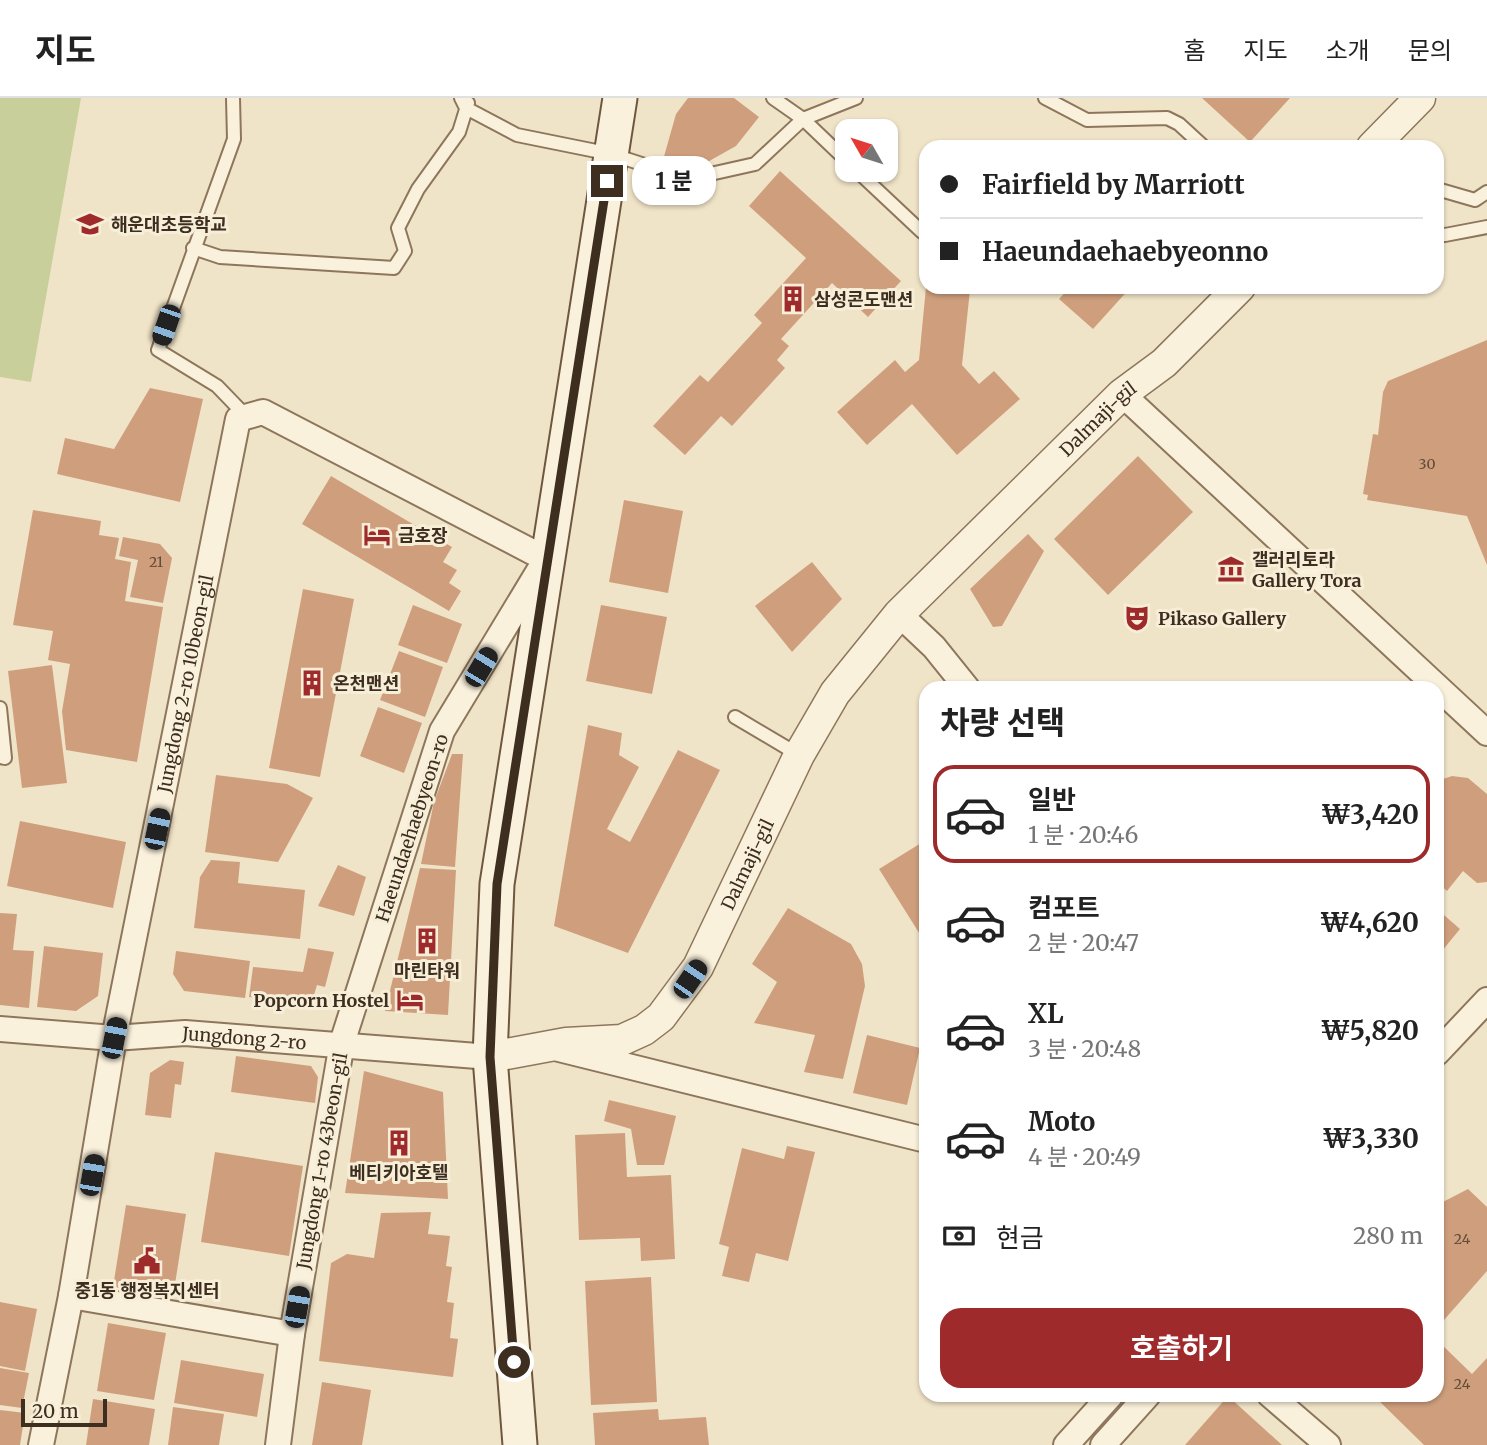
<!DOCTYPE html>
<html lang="ko">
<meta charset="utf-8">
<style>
body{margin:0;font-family:Merriweather,"Noto Sans KR",serif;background:#f2f2f2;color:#222;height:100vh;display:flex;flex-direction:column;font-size:26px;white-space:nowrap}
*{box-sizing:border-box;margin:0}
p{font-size:23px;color:#767676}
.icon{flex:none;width:38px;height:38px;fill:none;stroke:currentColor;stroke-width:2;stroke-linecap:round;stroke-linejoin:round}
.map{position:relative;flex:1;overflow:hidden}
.panel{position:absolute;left:919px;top:583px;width:525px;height:721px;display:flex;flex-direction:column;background:#fff;border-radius:21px;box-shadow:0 2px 5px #0004}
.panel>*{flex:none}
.top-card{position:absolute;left:919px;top:42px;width:525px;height:154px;border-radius:21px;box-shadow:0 2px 5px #0004;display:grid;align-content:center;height:154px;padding:0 21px;background:#fff}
.needle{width:46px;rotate:309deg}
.controls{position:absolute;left:835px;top:21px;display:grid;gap:14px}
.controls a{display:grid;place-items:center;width:63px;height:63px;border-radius:14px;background:#fff;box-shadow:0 2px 5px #0004;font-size:35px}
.scale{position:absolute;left:21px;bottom:18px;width:86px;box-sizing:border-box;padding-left:7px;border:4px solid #3d2e20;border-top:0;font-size:19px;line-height:24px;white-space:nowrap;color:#3d2e20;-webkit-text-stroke:5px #f7eed8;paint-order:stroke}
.end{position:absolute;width:32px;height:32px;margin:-16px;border:9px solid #3d2e20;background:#fff;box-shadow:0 0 0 4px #fff}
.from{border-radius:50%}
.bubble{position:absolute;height:49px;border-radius:21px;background:#fff;box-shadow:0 2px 5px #0004;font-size:23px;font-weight:700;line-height:49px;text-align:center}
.car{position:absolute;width:21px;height:42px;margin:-21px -10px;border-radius:9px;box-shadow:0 0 5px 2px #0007;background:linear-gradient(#222 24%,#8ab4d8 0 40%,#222 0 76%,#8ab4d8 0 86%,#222 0)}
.top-card b{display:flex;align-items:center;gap:24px;height:66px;font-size:26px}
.top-card b+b{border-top:2px solid #e0e0e0}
.top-card i{width:18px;height:18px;background:#222}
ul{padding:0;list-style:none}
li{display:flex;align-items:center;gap:21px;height:98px;margin:0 14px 10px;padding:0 7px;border:4px solid transparent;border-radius:21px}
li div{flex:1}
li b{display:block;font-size:26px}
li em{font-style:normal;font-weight:700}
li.selected{border-color:#9e2a2b}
li>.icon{width:63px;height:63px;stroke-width:1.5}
h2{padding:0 21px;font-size:32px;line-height:84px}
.pay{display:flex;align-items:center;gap:18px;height:77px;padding:0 21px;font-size:26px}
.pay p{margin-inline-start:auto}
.cta{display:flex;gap:14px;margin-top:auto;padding:14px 21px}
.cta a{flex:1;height:80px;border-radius:21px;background:#9e2a2b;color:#fff;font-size:28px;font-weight:700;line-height:80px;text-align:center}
header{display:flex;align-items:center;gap:42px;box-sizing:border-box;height:98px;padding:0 35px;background:#fff;border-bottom:2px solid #e0e0e0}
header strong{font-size:33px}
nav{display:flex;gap:38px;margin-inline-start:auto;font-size:24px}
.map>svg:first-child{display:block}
.green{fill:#c9cf9b}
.building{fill:#cf9f7d}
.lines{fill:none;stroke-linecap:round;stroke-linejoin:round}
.service-casing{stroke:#8d765c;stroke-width:16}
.minor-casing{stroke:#8d765c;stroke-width:28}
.tertiary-casing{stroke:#8d765c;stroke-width:33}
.secondary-casing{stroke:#6f573f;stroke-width:37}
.service{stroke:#faf1dc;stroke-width:12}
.minor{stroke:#faf1dc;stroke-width:24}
.tertiary{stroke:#faf1dc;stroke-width:30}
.secondary{stroke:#faf1dc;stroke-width:33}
.route{stroke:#3d2e20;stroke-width:9}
.labels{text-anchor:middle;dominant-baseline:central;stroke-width:6;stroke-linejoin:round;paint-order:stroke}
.number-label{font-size:14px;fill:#624a37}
.poi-label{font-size:18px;font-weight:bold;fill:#3d2e20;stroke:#f7eed8;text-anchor:start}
.street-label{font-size:18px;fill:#3d2e20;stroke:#f7eed8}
</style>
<header>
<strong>지도</strong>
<nav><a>홈</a><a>지도</a><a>소개</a><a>문의</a></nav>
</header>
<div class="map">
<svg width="1487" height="1347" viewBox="0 0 1487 1347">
<rect width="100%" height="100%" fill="#f0e4c8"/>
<path class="green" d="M0,0h81l-50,284 -31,-5z"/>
<path class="building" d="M688,0h46l25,19 -23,29 -41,23 -32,-9 13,-46z
M1202,0h88l-40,44z
M780,73l121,110 -33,36 -36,-34 -51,56 8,7 -12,14 8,8 -53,58 -11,-10 -36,39 -32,-29 47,-51 8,7 54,-59 -8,-8 52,-57 -57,-52z
M926,189l44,3 -8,75 17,19 15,-13 26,28 -63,56 -45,-51 -45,41 -30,-33 58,-52 10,12 14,-12z
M1070,189h61l-38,42 -34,-30z
M1487,242v225l-20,-49 -100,-16 1,-5 -5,-1 10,-60 5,1 5,-43 5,-11z
M150,290l53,11 -23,103 -123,-28 8,-36 49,11z
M1138,358l55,56 -85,83 -54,-56z
M331,378l121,71 -9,15 14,8 -8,13 12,8 -12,20 -147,-87z
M624,402l59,11 -15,82 -59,-11z
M33,412l68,11 -2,14 20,3 -4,21 16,3 -6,39 38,6 -26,155 -71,-12 -4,-39 8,-47 -22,-4 5,-29 -40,-6z
M1028,436l16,17 -42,75 -9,1 -23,-38z
M123,439l37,7 12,14 -9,45 -33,-6 8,-37 -19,-4z
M812,464l30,37 -50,53 -37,-46z
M303,491l51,10 -34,178 -51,-9z
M413,507l49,19 -15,39 -49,-18z
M601,507l66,12 -15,77 -66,-13z
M399,553l44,16 -18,50 -45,-17z
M52,567l15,118 -45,5 -14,-117z
M378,609l44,16 -18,50 -44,-17z
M588,627l34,8 -3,22 20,12 -32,62 23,13 48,-92 42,20 -92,183 -74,-27z
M452,656h11l-8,113 -34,-3 13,-62z
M216,677l71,9 26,14 -35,64 -73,-10z
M1452,678l16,2 19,16v88l-10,1 -14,-12 -16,20 -10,-9v-101z
M20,723l106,21 -13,66 -106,-22z
M926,742v104l-47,-75z
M211,762l29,2 -2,21 67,7 -5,49 -106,-11 6,-51z
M338,767l28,12 -12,39 -36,-10z
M420,770l36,2 -8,145 -63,-4z
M788,810l63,36 11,20 3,22 -22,93 -39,-7 11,-37 -61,-12 23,-41 -25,-18z
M1437,811l23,20 -23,28z
M0,815l17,1 -4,36 21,1 -5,57 -29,-3z
M44,848l59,7 -5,43 -22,15 -39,-4z
M308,850l26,4 -9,35 -8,-2 -6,20 -62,-8 4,-30 50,5z
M176,853l74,10 -5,37 -61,-7 -11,-17z
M867,937l53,13 -13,57 -54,-12z
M236,958l75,10 7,11 -3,26 -84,-11z
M170,962l14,2 -3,23 -6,-1 -4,34 -26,-3 5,-42z
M364,973l79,21 5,107 -103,-6z
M609,1002l67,16 -12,49h-27l-6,-36 -27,-8z
M625,1035l2,44 44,-2 4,84 -34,2 -1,-23 -61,2 -4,-105z
M787,1048l28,6 -27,109 -32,-8 -7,29 -27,-6 7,-29 -10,-3 23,-96 42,11z
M215,1054l88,14 -14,90 -88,-14z
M1468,1091l19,18v64l-50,57v-123z
M126,1107l60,9 -13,83 -60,-10z
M431,1114l-3,22 22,2 -4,30 6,1 -5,35 7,1 -4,35 8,1 -5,38 -134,-16 12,-98 16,-9 27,4 7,-45z
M651,1179l6,125 -66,3 -6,-124z
M0,1204l37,7 -12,62 -25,-5z
M108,1225l58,10 -12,67 -57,-9z
M1437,1242l35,34 15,-16v87h-63l-51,-50h64z
M181,1262l83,14 -7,43 -83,-14z
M0,1270l29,5 -7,35 -22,-3z
M322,1284l49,8 -9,55h-50z
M1228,1298l54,49h-97z
M93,1301l62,10 -6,36h-63z
M173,1309l51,7 -5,31h-51z
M658,1311l1,11 47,-3 3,28h-114l-2,-32z
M0,1312l25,3 -5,32h-20z"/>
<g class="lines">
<g class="service-casing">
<path id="service" d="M233,0l1,41 -76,211 59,36 30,31
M461,0l5,10 51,27 94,19 77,25 67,-15 48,-45 53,-21
M773,0l30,21 44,42
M1045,0l42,22 80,-2 12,6 25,23
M856,72l66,62
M1437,91l38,11 12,-8
M1437,136l8,1 42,-8
M193,150l27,9 174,11 11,-17 -7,-23 20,-39 41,-57 9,-29
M0,610l5,50 -5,-1
M735,619l64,38"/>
</g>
<g class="minor-casing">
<g id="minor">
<path d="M1122,296l365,339"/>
<path d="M899,516l35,33 33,41"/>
<path id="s1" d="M0,931l114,9 71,-5 305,24"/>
<path d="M559,951l367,91"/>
<path d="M1437,955l50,-53"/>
<path d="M71,1198l221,38"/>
<path d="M1270,1297l58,50"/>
<path id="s2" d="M41,1347l30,-149 43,-258 124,-619 25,-7 283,147 -104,172 -100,312 -50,291 -14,111"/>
<path d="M1066,1347l45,-50"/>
<path d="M1103,1347l45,-50"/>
</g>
</g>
<g class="tertiary-casing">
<g id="tertiary">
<path d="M1372,49l48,-49"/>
<path id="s3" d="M490,959l76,-14 56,-3 22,-10 17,-13 37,-50 101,-212 36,-62 64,-79 223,-220 42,-31 76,-76"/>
</g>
</g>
<g class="secondary-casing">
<path id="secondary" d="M520,1347l-30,-388 7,-173 123,-786"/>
</g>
<use href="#service" class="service"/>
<use href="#minor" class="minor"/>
<use href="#tertiary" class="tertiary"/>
<use href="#secondary" class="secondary"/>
</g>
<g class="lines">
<path class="route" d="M514,1264l-24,-305 7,-173 110,-703"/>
</g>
<defs>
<g id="school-bare" transform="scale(2.1)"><path d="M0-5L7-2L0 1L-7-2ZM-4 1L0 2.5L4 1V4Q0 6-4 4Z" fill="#9e2a2b" stroke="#f7eed8" stroke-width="2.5" paint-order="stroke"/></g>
<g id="building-bare" transform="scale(2.1)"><path d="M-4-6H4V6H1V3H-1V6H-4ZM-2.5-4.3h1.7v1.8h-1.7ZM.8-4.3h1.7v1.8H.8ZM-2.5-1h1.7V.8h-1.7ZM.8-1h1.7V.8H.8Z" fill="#9e2a2b" stroke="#f7eed8" stroke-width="2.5" paint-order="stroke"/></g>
<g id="hotel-bare" transform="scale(2.1)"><path d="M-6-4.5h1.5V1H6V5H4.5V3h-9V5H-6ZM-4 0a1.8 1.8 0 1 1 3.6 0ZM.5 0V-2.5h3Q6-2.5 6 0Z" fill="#9e2a2b" stroke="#f7eed8" stroke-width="2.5" paint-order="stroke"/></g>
<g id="museum-bare" transform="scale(2.1)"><path d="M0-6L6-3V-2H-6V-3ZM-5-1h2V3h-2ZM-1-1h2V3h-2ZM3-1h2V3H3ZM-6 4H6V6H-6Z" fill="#9e2a2b" stroke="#f7eed8" stroke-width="2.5" paint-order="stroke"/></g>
<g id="theatre-bare" transform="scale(2.1)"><path d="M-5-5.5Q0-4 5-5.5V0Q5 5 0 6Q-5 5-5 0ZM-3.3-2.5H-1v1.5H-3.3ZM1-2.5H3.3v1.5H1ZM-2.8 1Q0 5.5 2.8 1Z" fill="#9e2a2b" stroke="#f7eed8" stroke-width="2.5" paint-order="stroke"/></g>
<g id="civic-bare" transform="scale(2.1)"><path d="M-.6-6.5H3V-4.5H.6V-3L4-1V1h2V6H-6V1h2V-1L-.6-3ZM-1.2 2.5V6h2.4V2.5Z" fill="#9e2a2b" stroke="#f7eed8" stroke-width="2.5" paint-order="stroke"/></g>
</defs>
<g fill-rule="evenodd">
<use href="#school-bare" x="90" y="126"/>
<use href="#building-bare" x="793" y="201"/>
<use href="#hotel-bare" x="377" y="437"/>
<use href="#museum-bare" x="1231" y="471"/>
<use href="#theatre-bare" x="1137" y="520"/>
<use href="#building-bare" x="312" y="585"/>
<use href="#building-bare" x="427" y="843"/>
<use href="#hotel-bare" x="410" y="902"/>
<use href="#building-bare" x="399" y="1045"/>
<use href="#civic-bare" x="147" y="1163"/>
</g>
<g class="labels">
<g class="number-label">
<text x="1427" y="366">30</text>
<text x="156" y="464">21</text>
<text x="1462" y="1141">24</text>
<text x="1462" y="1286">24</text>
</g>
<g class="poi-label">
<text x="111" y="126">해운대초등학교</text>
<text x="814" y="201">삼성콘도맨션</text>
<text x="398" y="437">금호장</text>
<text x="1252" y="461">갤러리토라<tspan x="1252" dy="21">Gallery Tora</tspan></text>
<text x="1158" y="520">Pikaso Gallery</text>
<text x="333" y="585">온천맨션</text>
<text x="427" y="872" text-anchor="middle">마린타워</text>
<text x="389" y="902" text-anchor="end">Popcorn Hostel</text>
<text x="399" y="1074" text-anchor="middle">베티키아호텔</text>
<text x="147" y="1192" text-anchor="middle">중1동 행정복지센터</text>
</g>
<g class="street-label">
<text stroke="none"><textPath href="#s3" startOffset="928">Dalmaji-gil</textPath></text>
<text stroke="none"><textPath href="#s2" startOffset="775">Jungdong 2-ro 10beon-gil</textPath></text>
<text transform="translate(412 730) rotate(-72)">Haeundaehaebyeon-ro</text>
<text stroke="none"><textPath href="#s3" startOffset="355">Dalmaji-gil</textPath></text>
<text stroke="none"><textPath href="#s1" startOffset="245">Jungdong 2-ro</textPath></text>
<text transform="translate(322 1063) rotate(-80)">Jungdong 1-ro 43beon-gil</text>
</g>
</g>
</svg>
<div class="controls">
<a><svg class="needle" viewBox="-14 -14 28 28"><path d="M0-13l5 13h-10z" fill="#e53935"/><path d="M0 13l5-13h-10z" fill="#767676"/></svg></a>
</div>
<div class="scale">20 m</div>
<i class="end from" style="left:514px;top:1264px"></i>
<i class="end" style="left:607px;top:83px"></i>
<div class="bubble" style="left:632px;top:58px;width:84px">1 분</div>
<i class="car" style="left:166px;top:227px;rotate:199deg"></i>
<i class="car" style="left:481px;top:569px;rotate:31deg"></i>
<i class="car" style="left:157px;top:731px;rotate:12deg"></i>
<i class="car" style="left:690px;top:881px;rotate:34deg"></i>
<i class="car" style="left:114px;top:940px;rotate:11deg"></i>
<i class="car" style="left:92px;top:1077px;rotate:10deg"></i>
<i class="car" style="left:297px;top:1209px;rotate:10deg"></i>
<div class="top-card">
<b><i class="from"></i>Fairfield by Marriott</b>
<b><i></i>Haeundaehaebyeonno</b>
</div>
<section class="panel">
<h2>차량 선택</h2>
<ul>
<li class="selected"><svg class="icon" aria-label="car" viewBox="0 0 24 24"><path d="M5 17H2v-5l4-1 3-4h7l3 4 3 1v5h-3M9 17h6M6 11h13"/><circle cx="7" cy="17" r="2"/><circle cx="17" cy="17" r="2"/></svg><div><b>일반</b><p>1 분 · 20:46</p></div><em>₩3,420</em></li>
<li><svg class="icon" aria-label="car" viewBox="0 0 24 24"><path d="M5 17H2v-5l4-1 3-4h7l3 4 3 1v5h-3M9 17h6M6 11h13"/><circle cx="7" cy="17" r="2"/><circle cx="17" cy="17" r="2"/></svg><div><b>컴포트</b><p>2 분 · 20:47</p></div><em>₩4,620</em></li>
<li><svg class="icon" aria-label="car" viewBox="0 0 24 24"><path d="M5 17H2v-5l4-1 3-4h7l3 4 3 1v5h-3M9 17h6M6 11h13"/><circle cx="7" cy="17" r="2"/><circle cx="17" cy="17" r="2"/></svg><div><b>XL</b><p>3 분 · 20:48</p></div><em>₩5,820</em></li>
<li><svg class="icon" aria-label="car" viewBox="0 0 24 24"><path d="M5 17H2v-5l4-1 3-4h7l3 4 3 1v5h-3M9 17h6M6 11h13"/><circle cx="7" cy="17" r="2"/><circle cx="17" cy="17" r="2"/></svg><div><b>Moto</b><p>4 분 · 20:49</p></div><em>₩3,330</em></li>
</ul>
<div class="pay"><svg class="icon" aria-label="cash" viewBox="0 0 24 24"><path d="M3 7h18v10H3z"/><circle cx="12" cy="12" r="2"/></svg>현금<p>280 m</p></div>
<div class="cta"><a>호출하기</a></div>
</section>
</div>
